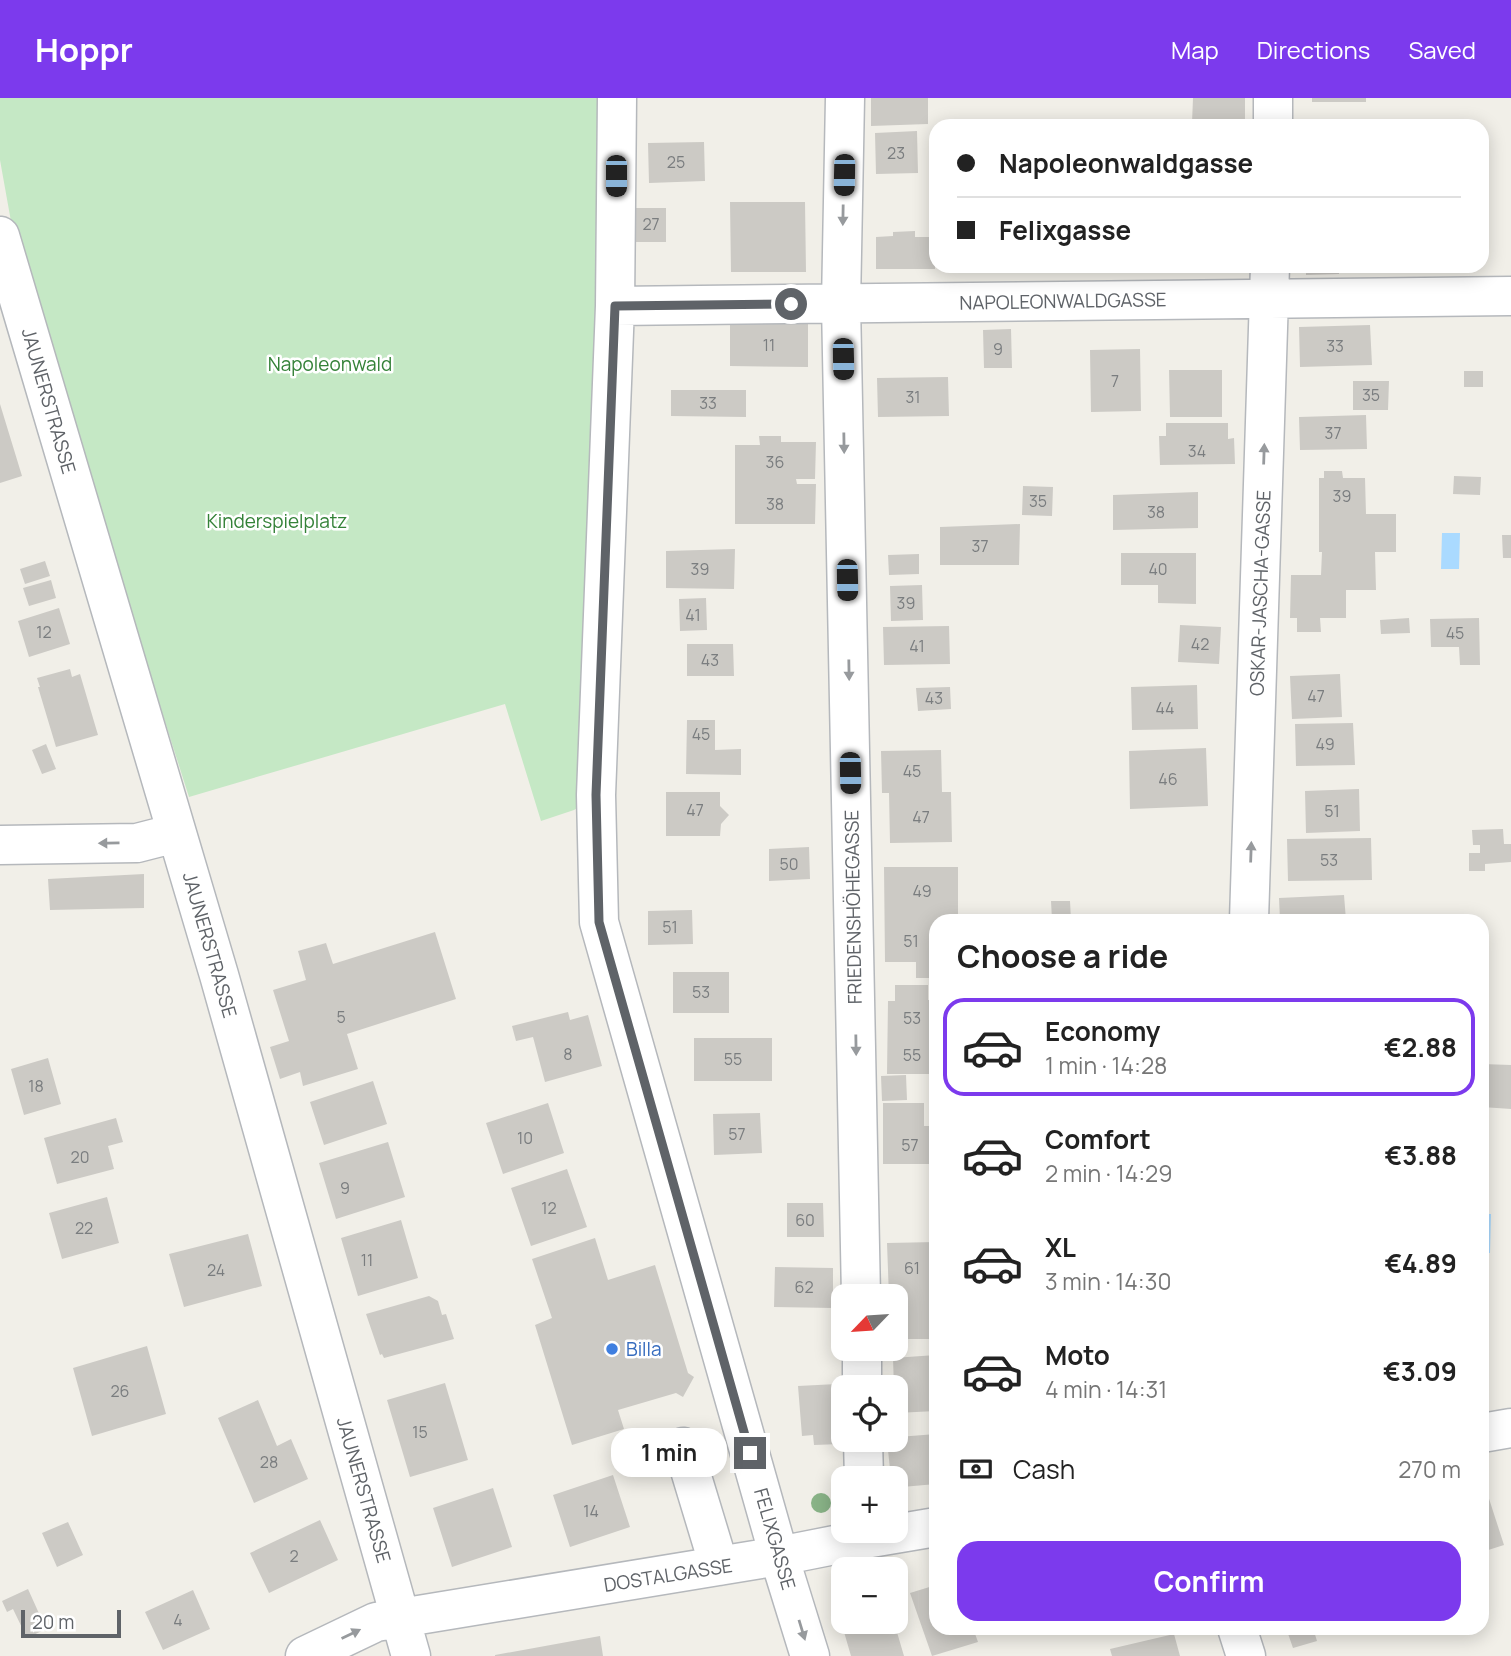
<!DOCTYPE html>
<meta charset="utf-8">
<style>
body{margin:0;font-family:Manrope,sans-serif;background:#f2f2f2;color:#222;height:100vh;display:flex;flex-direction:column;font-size:26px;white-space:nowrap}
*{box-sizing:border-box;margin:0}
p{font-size:23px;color:#767676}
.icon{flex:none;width:38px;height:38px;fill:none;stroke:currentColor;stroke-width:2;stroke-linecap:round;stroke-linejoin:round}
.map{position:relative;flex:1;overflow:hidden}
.side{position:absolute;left:929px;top:816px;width:560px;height:721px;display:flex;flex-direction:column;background:#fff;border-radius:21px;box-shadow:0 4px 18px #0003}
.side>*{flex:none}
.hud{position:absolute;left:929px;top:21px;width:560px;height:154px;border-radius:21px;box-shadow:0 4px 18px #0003;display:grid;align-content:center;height:154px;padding:0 28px;background:#fff}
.needle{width:46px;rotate:245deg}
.controls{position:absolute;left:831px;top:1186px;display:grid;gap:14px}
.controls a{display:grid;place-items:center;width:77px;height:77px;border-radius:14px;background:#fff;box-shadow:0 4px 18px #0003;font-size:35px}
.scale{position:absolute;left:21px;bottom:18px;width:100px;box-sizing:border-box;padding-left:7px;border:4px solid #5f6368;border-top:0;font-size:19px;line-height:24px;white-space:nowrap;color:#5f6368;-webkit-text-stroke:5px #fff;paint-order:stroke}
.end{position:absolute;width:32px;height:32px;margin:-16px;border:9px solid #5f6368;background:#fff;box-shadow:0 0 0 4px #fff}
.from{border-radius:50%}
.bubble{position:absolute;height:49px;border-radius:21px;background:#fff;box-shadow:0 4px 18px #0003;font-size:23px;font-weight:700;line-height:49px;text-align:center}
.car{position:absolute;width:21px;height:42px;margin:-21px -10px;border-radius:9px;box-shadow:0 0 5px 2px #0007;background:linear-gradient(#222 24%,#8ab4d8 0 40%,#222 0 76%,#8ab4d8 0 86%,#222 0)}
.hud b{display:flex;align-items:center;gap:24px;height:66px;font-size:26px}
.hud b+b{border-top:2px solid #e0e0e0}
.hud i{width:18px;height:18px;background:#222}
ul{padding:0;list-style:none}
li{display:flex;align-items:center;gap:21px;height:98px;margin:0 14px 10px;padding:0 14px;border:4px solid transparent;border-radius:21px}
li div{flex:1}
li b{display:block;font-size:26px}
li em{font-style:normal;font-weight:700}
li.current{border-color:#7c3aed}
li>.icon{width:63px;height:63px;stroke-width:1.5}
h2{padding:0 28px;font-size:32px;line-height:84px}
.pay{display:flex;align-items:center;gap:18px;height:77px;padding:0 28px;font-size:26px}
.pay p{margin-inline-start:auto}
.primary-button{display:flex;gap:14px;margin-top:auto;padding:14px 28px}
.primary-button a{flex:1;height:80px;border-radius:21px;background:#7c3aed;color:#fff;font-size:28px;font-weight:700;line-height:80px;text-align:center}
header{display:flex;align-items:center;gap:42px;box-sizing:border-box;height:98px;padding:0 35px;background:#7c3aed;color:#fff}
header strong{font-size:33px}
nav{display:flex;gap:38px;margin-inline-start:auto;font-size:24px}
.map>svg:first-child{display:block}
.green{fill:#c5e8c5}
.water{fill:#aadaff}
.building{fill:#cccac5}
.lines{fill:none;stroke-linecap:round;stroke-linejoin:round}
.minor-casing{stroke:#b5b8bc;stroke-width:41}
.minor{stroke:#fff;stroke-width:38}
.tree{fill:#89b387}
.oneway{fill:#979a9d}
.route{stroke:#5f6368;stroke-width:9}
.shop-dot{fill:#3f7fe0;stroke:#fff;stroke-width:2.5}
.labels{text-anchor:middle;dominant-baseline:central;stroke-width:5;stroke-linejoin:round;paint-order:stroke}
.number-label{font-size:16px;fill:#7a7d7f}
.street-label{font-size:19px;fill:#5f6368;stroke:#fff}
.park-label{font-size:19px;fill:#348238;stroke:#fff}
.shop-label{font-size:19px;fill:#366cbe;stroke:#fff;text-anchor:start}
</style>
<header>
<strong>Hoppr</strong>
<nav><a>Map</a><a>Directions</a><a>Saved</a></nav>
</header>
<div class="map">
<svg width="1511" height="1558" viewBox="0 0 1511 1558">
<rect width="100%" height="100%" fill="#f1efe8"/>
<path class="green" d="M0,0h600l-3,186 -14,520 -9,6 -33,11 -36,-117 -316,93 -150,-471 -27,-99 -12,-67z"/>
<path class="water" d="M1442,435h18l-1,36h-18z
M1482,1116h9l-1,39h-8z"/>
<path class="building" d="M871,0h57v26l-57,2z
M1193,0h52v25h-53z
M1312,0h54v4h-54z
M1352,23v5h-44v-3z
M917,33l1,42 -42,1 -1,-41z
M704,44l1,39 -56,2 -1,-40z
M730,104h75l1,70h-75z
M632,110h34v34h-34z
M915,133v6h20v32h-59v-32l17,-1v-4z
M989,168h53v3l-53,1z
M1306,168h33v8l-33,1z
M730,226h78v43l-78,-1z
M1370,227l2,40 -72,2 -1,-40z
M1011,231l1,39h-28l-1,-38z
M1140,251l1,62 -50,1 -1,-62z
M1169,272h53v47h-52z
M1464,273h19v16h-19z
M948,279l1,39 -71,1 -1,-39z
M1353,283h36l-1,29h-35z
M671,292h75v27l-75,-1z
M0,306l22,72 -22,7z
M1366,317l1,34 -67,1 -1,-33z
M1166,325h62v16l6,-1 1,26 -75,1 -1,-29h7z
M759,338h22v6h35l-1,37h-19l1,5h19l-1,40h-80v-79h25z
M1324,373h18l1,7h22l1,36h30v38h-21l1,38h-30v28h-26l1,14h-24v-14h-7l1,-43h30l1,-23h-3v-74h5z
M1454,378l27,1 -1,18 -27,-1z
M1023,388l30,1 -1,29 -30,-1z
M1198,394v36l-85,2v-35z
M1020,426l-1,41h-79v-38z
M1502,437h9v23h-8z
M735,451l-1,40 -68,-1v-37z
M1121,455h75v51l-38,-1v-18h-37z
M919,456v20l-30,1 -1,-20z
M45,463l5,15 -25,8 -5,-15z
M51,482l5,18 -27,8 -6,-18z
M922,487l1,35 -32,1 -1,-35z
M706,500l1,32 -27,1 -1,-32z
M59,510l11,36 -41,13 -11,-36z
M1409,520l1,15 -29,1 -1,-14z
M1479,520l1,47h-20l-1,-18h-28l-1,-28z
M1180,527l41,2 -2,37 -41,-2z
M949,528l1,38 -66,1 -1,-38z
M687,546h46l1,32h-47z
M70,571l2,8 8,-3 18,61 -42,12 -18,-60h2l-3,-9z
M1340,576l2,43 -50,2 -2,-43z
M1197,587l1,44 -66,1 -1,-43z
M950,589l1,22 -33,2 -2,-23z
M687,622h28v30l26,-1v26l-55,-1z
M1353,625l2,42 -59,1 -1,-42z
M46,646l10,25 -14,5 -10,-24z
M1206,650l2,58 -78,3 -1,-58z
M941,652l1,42h9l1,50 -62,1 -1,-50h-7l-1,-42z
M1359,691l1,42 -54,2 -1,-42z
M666,694h54v14l9,9 -8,9 -1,12h-54z
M1503,731l1,15h7v18l-26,2v7h-16v-18h11v-8h-7l-1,-15z
M1371,740l1,42 -84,1 -1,-42z
M809,749l1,32 -41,2v-32z
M884,769h74v49h4v4h-26v58h-20v-16h-31z
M144,776v34l-94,2 -2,-31z
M1344,797l2,25h-66l-1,-22z
M1051,803h19l1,19h-19z
M692,812l1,34 -45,1v-34z
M435,834l21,67 -109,35 11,35 -55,17 -3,-14 -20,7 -10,-32 19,-6 -16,-51 33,-10 -8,-29 28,-8 7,21z
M673,874h56v41h-56z
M895,887h33v15h8v74h-49l1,-73h7z
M568,914l2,8 18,-5 14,51 -57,16 -12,-45 -17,4 -4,-15z
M694,940h78v43h-78z
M48,960l13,46 -37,11 -13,-46z
M1482,966l29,1v44l-29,-2z
M906,977l1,25 -25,1 -1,-25z
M373,983l14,43 -63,21 -14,-43z
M548,1005l16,50 -61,21 -17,-51z
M883,1005h41v23h12v38h-53z
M760,1015l2,40 -48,2 -1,-41z
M116,1020l7,24 -15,4 6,23 -57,15 -13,-46z
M388,1044l17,55 -69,22 -17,-56z
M567,1071l20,58 -56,19 -20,-58z
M107,1099l12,46 -57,16 -13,-46z
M787,1105h36l1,34h-37z
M401,1122l17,58 -60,18 -17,-58z
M248,1136l14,52 -78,21 -15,-53z
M595,1140l13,42 47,-15 33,108 6,4 -11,20 -7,-4 -58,17 6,19 -52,16 -37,-120 17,-7 -20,-59z
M936,1144v97h-40v-42h-7l-2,-54z
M775,1169l58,1v40l-59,-1z
M429,1198l9,5 4,14 4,-1 8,25 -70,19 -2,-4 -2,1 -14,-41z
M147,1248l19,68 -74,22 -19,-68z
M936,1257v56l-40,2v-25h-2l-1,-30z
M445,1285l23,77 -58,17 -23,-77z
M837,1286l4,60 -27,1 -1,-10 -11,1 -4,-50z
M258,1302l19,46 14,-7 17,40 -54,24 -36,-85z
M936,1336v50l-34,3 -1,-7 -10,-1 -3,-29h10v-13z
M613,1377l17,52 -60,20 -17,-52z
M1482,1379l22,68 -22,7z
M493,1390l19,59 -60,20 -19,-59z
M320,1422l18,40 -69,33 -19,-40z
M68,1424l15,33 -26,12 -15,-34z
M936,1487v43h37l5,14 -46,14 -22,-63z
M28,1491l18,40 -19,9 -14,-29 -6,3 -5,-11z
M193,1492l17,39 -47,21 -18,-38z
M844,1500v24h50l10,34h-53l-16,-55z
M1286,1530h27l4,13 -24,7z
M1174,1536l6,22h-68l-2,-7z
M600,1538l3,20h-108v-1z"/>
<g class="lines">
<g class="minor-casing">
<path id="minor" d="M617,0l-2,208 -19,489 3,127 180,634 31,100
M845,0l-4,206 20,993
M1273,28v-28
M0,138l219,739 192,681
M615,208l896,-10
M0,747l137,-2 39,-10
M1249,822l21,-654
M862,1251v39
M1482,1335l29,-5
M863,1342l1,39
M683,1349l36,119
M1237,1530l9,28
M305,1558l71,-34 403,-66 86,-17 71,-12"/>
</g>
<use href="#minor" class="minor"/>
</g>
<circle class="tree" cx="821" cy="1405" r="10"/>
<defs><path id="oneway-solid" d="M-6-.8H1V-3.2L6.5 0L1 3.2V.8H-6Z" transform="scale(1.75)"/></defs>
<g class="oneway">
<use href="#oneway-solid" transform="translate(843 117) rotate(91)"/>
<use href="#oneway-solid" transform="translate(844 345) rotate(89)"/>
<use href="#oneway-solid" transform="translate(1264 356) rotate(-88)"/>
<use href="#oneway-solid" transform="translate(849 572) rotate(89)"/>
<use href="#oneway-solid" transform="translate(109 745) rotate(179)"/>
<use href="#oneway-solid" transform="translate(1251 754) rotate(-88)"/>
<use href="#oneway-solid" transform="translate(856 947) rotate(89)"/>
<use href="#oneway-solid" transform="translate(802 1532) rotate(73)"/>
<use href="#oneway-solid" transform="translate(351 1536) rotate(-26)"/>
</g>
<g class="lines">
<path class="route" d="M750,1355l-151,-531 -3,-127 19,-489 176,-2"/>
</g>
<circle class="shop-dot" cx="612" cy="1251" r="7"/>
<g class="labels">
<g class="number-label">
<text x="896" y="55">23</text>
<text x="676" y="64">25</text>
<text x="651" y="126">27</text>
<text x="769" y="247">11</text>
<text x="1335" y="248">33</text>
<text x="998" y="251">9</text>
<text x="1115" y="283">7</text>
<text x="1371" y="297">35</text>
<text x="913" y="299">31</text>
<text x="708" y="305">33</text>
<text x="1333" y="335">37</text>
<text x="1197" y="353">34</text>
<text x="775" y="364">36</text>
<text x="1342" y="398">39</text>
<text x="1038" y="403">35</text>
<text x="775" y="406">38</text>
<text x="1156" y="414">38</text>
<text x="980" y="448">37</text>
<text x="700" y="471">39</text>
<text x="1158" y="471">40</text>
<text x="906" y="505">39</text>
<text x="693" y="517">41</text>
<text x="44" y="534">12</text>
<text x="1455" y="535">45</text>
<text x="1200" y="546">42</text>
<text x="917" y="548">41</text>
<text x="710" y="562">43</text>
<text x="1316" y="598">47</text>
<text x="934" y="600">43</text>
<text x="1165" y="610">44</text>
<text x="701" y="636">45</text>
<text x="1325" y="646">49</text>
<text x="912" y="673">45</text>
<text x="1168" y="681">46</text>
<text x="695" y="712">47</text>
<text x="1332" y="713">51</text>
<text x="921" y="719">47</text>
<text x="1329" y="762">53</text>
<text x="789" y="766">50</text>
<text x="922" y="793">49</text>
<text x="670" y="829">51</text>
<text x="911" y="843">51</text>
<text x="701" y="894">53</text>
<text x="341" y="919">5</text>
<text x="912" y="920">53</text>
<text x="568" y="956">8</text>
<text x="912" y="957">55</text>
<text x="733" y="961">55</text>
<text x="36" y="988">18</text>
<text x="737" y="1036">57</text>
<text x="525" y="1040">10</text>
<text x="910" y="1047">57</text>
<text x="80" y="1059">20</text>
<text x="345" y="1090">9</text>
<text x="549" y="1110">12</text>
<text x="805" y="1122">60</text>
<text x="84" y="1130">22</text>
<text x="367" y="1162">11</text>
<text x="912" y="1170">61</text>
<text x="216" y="1172">24</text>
<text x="804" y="1189">62</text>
<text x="120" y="1293">26</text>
<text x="420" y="1334">15</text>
<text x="269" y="1364">28</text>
<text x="591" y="1413">14</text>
<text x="294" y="1458">2</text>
<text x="178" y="1522">4</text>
</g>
<g class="street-label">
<text transform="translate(1063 203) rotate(-1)">NAPOLEONWALDGASSE</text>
<text transform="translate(49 303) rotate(74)">JAUNERSTRASSE</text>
<text transform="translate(1260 495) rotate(-88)">OSKAR-JASCHA-GASSE</text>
<text transform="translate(853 809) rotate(-91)">FRIEDENSHÖHEGASSE</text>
<text transform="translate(210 847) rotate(74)">JAUNERSTRASSE</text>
<text transform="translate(364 1392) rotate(74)">JAUNERSTRASSE</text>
<text transform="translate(775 1441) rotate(74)">FELIXGASSE</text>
<text transform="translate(668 1477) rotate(-9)">DOSTALGASSE</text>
</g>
<g class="park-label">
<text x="330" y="266">Napoleonwald</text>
<text x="277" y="423">Kinderspielplatz</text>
</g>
<g class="shop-label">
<text x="626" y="1251">Billa</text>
</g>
</g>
</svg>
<div class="controls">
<a><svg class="needle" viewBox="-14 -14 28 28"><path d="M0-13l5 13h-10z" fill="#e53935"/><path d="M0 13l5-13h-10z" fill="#767676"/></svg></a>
<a><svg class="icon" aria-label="locate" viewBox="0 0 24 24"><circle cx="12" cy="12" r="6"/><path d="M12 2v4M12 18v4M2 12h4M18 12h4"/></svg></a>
<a>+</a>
<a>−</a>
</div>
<div class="scale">20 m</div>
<i class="end from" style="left:791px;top:206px"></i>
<i class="end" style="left:750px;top:1355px"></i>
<div class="bubble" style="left:611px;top:1330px;width:116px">1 min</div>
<i class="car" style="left:844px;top:77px;rotate:181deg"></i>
<i class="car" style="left:616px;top:78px;rotate:180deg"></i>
<i class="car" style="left:843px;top:261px;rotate:179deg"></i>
<i class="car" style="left:847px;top:482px;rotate:179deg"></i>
<i class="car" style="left:850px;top:675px;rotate:179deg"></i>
<div class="hud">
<b><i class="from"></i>Napoleonwaldgasse</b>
<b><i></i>Felixgasse</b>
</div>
<section class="side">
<h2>Choose a ride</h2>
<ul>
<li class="current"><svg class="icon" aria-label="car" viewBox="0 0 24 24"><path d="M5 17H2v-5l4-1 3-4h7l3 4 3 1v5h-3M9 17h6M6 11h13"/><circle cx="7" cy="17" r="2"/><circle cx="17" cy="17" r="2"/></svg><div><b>Economy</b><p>1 min · 14:28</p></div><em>€2.88</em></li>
<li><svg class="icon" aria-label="car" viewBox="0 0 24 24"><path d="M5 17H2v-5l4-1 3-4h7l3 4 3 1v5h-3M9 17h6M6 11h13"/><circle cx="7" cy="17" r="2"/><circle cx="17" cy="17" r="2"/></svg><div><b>Comfort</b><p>2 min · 14:29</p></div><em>€3.88</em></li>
<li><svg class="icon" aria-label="car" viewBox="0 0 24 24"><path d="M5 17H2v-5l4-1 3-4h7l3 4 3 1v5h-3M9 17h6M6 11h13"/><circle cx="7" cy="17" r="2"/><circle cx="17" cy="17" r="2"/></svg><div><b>XL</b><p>3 min · 14:30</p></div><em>€4.89</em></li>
<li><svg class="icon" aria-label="car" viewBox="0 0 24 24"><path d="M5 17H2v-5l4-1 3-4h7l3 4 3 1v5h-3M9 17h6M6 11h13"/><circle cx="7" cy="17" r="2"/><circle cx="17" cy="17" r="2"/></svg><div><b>Moto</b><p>4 min · 14:31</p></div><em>€3.09</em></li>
</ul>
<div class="pay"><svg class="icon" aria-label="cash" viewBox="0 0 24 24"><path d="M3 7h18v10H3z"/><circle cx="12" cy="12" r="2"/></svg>Cash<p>270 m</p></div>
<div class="primary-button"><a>Confirm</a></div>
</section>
</div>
